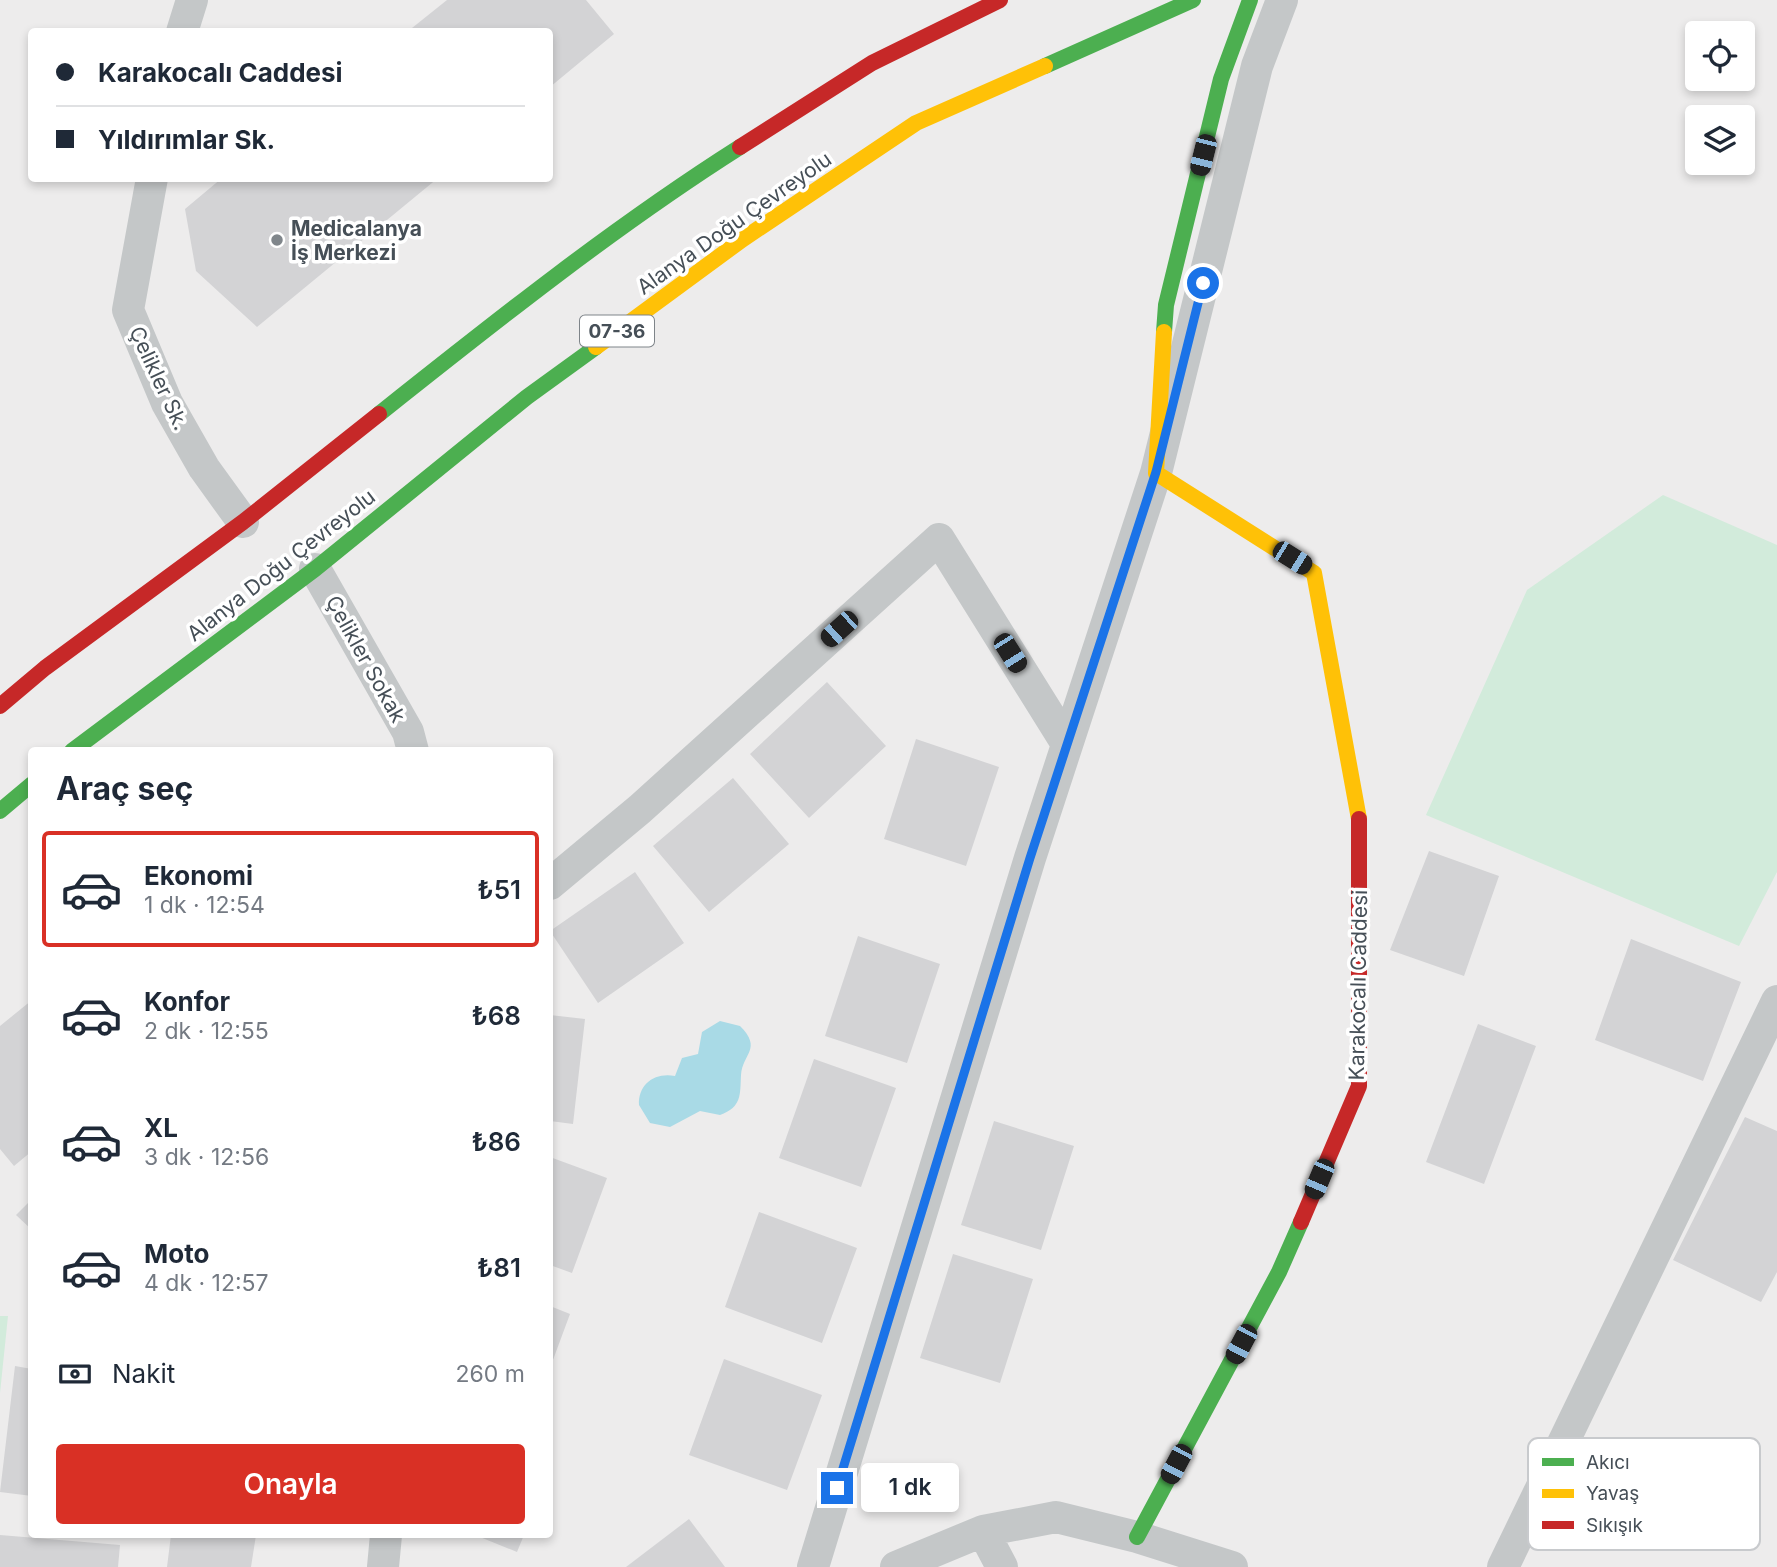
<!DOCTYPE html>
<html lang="tr">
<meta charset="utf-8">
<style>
body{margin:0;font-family:Inter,sans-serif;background:#f6f6f7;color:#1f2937;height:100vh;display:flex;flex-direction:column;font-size:26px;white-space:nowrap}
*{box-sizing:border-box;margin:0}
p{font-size:23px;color:#747a83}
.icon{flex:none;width:38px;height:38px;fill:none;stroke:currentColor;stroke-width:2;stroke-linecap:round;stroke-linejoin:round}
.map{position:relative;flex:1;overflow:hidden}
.details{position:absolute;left:28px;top:747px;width:525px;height:791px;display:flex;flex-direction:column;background:#fff;border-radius:7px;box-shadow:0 4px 10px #0003}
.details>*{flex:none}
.hud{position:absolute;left:28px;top:28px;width:525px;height:154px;border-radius:7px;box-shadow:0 4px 10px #0003;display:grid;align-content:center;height:154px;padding:0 28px;background:#fff}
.tools{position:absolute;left:1685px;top:21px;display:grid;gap:14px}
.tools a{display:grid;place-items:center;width:70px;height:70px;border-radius:7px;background:#fff;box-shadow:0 4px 10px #0003;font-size:35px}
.end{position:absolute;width:32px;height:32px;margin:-16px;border:9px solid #1a73e8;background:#fff;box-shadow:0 0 0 4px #fff}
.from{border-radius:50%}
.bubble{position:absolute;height:49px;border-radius:7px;background:#fff;box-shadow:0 4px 10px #0003;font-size:23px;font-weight:600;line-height:49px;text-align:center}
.car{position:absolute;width:21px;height:42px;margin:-21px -10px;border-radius:9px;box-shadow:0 0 5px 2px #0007;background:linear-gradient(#222 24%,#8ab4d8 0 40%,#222 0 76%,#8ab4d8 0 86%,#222 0)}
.hud b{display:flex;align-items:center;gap:24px;height:66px;font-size:26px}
.hud b+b{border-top:2px solid #e0e1e3}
.hud i{width:18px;height:18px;background:#1f2937}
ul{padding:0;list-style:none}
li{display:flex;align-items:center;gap:21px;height:116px;margin:0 14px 10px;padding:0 14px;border:4px solid transparent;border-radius:7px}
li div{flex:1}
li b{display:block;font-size:26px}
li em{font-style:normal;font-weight:600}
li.current{border-color:#d93025}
li>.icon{width:63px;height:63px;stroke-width:1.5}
h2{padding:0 28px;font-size:32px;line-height:84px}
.pay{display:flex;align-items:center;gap:18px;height:77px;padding:0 28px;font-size:26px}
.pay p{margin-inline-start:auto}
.cta{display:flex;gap:14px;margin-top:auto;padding:14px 28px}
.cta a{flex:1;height:80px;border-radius:7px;background:#d93025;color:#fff;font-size:28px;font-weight:600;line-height:80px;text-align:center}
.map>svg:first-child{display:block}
.green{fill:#d2ebdb}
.water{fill:#a9dae6}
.building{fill:#d3d3d5}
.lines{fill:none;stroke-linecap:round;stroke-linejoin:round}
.street{stroke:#c4c7c8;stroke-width:32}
.fast{stroke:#4caf50;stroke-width:16}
.slow{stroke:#ffc107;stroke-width:16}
.jam{stroke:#c62828;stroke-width:16}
.route{stroke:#1a73e8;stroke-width:9}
.poi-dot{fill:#80868b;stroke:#fff;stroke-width:2.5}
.labels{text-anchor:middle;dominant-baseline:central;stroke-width:7;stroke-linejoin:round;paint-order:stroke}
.shield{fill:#fff;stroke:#7e8489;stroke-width:2}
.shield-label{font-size:19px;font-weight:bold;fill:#464f57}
.street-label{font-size:21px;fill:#464f57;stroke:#fff}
.poi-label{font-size:21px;font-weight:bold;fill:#464f57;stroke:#fff;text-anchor:start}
.key{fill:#fff;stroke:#c8cacd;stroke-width:2}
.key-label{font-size:19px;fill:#464f57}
</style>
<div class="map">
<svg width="1777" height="1567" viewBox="0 0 1777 1567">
<rect width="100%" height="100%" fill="#edecec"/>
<path class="green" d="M1663,495l114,50v327l-38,74 -313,-131 101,-225z
M0,1316h8l-8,77z"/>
<path class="water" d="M720,1021l20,5c23,23 2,28 1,49 -1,20 1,32 -21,40l-20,-4 -30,16 -20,-4 -11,-18c-1,-21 16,-33 36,-29l7,-18 16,-4 4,-22z"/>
<path class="building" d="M447,0h139l28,34 -64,53v-55h-143z
M222,178h216l-181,149 -61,-56 -11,-62z
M827,682l59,64 -77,72 -59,-64z
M916,739l83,28 -33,99 -82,-27z
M733,778l56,66 -80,68 -56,-66z
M1429,851l70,25 -35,100 -74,-26z
M635,872l49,71 -86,60 -48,-72z
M858,936l82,28 -33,99 -82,-27z
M1631,939l110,43 -38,99 -108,-41z
M32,1000v151l-18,15 -14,-17v-123z
M550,1015l35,4 -12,105 -23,-3z
M1478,1024l58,22 -52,138 -58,-22z
M814,1059l82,29 -35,99 -82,-29z
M1745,1117l32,14v141l-16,30 -88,-42z
M994,1121l80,25 -33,104 -80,-25z
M550,1157l57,21 -35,95 -22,-8z
M32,1199v31l-16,-15z
M759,1212l98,36 -35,95 -97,-36z
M953,1254l80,25 -33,104 -80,-25z
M550,1306l20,8 -20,54z
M724,1359l98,36 -35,95 -98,-35z
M15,1366l17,3v127l-32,-4z
M689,1519l36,48h-99z
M0,1535l120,10 -2,22h-118z
M171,1535h85l-5,32h-84z
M475,1535h49l-7,17z"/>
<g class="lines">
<path class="street" d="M182,32l10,-32
M152,178l-24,132 39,93 37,65 39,54
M315,569l93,163 5,19
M550,884l90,-75 299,-270 128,205
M983,1531l19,36
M383,1567l3,-32
M813,1567l217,-709 126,-385 101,-407 25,-66
M896,1567l87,-36 73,-14 81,20 95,30
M1503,1567l274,-566"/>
<path class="fast" d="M1045,66l148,-66
M1164,332l2,-27 55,-226 29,-79
M379,414c117,-93 235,-187 361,-267
M72,751l243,-182 212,-172 69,-50
M0,811l32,-27
M1137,1537l142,-265 22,-50"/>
<path class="slow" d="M1164,332l-8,141 158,100 45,246
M596,347l147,-108 173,-116 129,-57"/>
<path class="jam" d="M740,147l132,-84 128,-63
M0,706l45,-38 198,-146 136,-108
M1301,1222l58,-136v-267"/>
</g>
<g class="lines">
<path class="route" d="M837,1488l193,-630 126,-386 47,-189"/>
</g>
<circle class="poi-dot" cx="277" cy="240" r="7"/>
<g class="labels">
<rect class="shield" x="580" y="315.5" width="74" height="31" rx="5"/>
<g class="shield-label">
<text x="617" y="331">07-36</text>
</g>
<g class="street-label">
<text transform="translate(734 223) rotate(-35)">Alanya Doğu Çevreyolu</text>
<text transform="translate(159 378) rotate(65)">Çelikler Sk.</text>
<text transform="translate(281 565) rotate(-38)">Alanya Doğu Çevreyolu</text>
<text transform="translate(366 659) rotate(61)">Çelikler Sokak</text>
<text transform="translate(1358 985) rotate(-89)">Karakocalı Caddesi</text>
</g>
<g class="poi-label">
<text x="291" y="228">Medicalanya<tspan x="291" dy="24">İş Merkezi</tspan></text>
</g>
</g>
<rect x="1528" y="1438" width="232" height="112" rx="10" class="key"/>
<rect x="1542" y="1458" width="32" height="8" fill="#4caf50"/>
<rect x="1542" y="1489" width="32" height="9" fill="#ffc107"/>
<rect x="1542" y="1521" width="32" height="8" fill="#c62828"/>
<g class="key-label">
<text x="1586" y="1469">Akıcı</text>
<text x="1586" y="1500">Yavaş</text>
<text x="1586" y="1532">Sıkışık</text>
</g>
</svg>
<div class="tools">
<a><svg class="icon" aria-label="locate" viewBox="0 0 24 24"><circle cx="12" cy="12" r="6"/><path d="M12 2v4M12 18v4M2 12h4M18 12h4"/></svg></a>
<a><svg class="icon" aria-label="layers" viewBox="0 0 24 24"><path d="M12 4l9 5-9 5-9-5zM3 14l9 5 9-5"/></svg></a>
</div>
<i class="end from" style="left:1203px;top:283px"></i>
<i class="end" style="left:837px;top:1488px"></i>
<div class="bubble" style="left:861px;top:1463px;width:98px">1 dk</div>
<i class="car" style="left:1203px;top:155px;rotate:194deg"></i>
<i class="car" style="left:1292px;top:558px;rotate:122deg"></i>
<i class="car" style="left:839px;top:629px;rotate:228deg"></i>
<i class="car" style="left:1010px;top:653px;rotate:148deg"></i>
<i class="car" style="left:1319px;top:1179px;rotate:203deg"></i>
<i class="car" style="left:1241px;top:1344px;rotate:208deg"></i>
<i class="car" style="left:1176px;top:1464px;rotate:208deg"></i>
<div class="hud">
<b><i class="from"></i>Karakocalı Caddesi</b>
<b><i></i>Yıldırımlar Sk.</b>
</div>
<section class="details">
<h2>Araç seç</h2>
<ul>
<li class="current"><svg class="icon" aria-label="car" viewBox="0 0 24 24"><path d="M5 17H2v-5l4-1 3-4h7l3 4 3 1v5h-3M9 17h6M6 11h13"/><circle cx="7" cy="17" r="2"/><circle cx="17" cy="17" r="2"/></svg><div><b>Ekonomi</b><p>1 dk · 12:54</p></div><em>₺51</em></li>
<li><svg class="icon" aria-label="car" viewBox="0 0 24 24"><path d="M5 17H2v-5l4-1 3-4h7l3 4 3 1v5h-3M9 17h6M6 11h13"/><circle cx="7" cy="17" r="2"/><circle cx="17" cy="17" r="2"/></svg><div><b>Konfor</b><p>2 dk · 12:55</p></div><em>₺68</em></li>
<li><svg class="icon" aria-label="car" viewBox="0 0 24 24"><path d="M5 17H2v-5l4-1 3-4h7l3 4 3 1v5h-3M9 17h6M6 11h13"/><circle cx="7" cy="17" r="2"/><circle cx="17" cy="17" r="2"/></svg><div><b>XL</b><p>3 dk · 12:56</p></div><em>₺86</em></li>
<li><svg class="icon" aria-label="car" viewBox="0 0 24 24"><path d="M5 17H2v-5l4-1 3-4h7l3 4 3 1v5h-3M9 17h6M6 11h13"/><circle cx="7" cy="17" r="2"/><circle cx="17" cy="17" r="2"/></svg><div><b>Moto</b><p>4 dk · 12:57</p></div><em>₺81</em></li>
</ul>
<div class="pay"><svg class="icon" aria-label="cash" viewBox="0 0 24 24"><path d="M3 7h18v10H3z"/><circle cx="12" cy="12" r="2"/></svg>Nakit<p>260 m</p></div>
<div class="cta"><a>Onayla</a></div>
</section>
</div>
